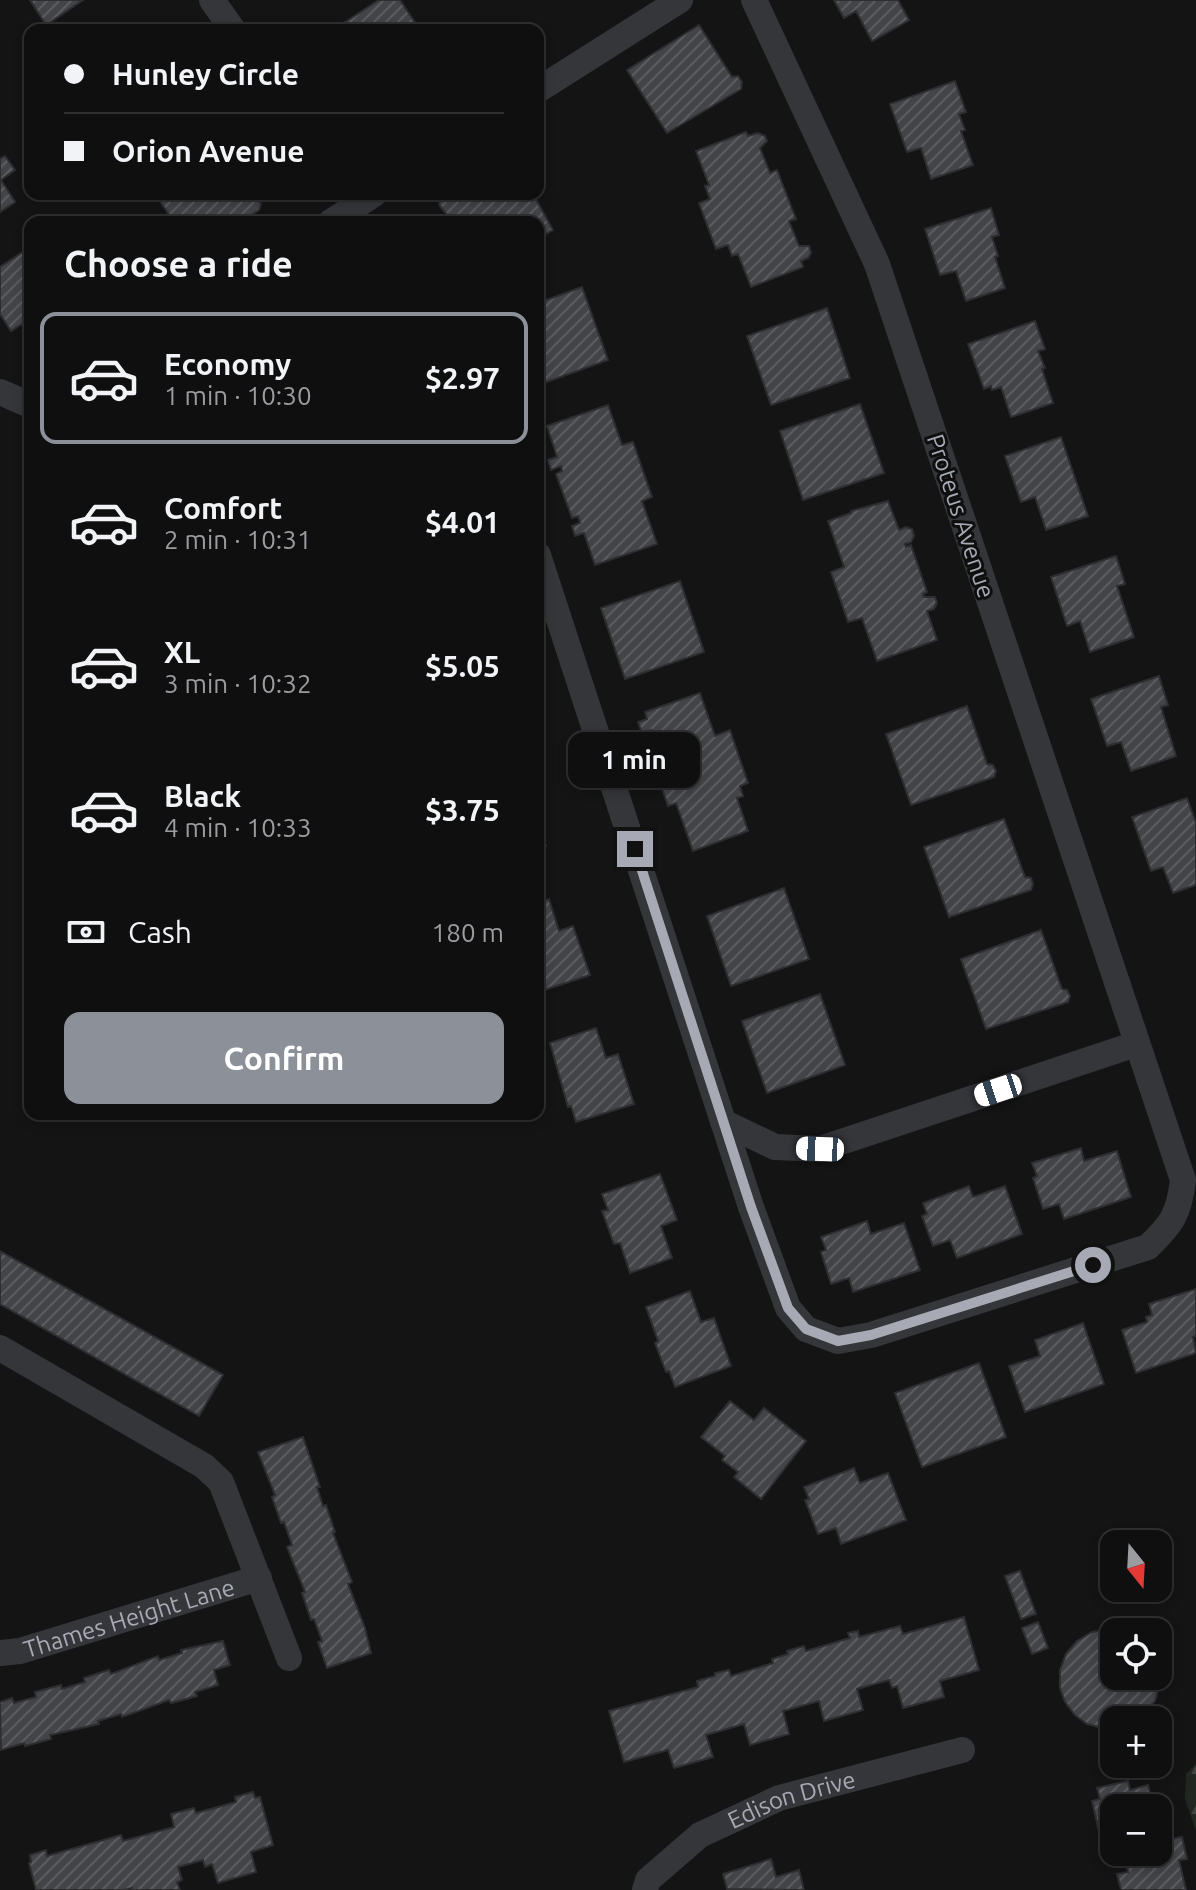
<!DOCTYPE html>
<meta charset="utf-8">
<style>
body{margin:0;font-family:Ubuntu,sans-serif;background:#181819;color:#f1f3f6;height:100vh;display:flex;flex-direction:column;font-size:30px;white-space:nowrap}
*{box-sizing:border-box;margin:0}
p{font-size:26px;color:#9b9c9f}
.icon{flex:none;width:44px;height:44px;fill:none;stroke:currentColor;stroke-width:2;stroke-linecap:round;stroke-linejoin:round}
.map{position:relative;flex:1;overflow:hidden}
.details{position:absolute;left:24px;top:216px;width:520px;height:904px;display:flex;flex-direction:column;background:#0f0f10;border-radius:16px;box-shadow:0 4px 12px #0003,0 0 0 2px #2f2f30}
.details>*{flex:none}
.banner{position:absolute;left:24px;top:24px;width:520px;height:176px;border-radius:16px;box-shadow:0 4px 12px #0003,0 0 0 2px #2f2f30;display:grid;align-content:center;height:176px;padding:0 40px;background:#0f0f10}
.needle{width:52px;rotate:162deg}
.fabs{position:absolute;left:1100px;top:1530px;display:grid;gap:16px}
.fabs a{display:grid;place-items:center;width:72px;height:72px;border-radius:16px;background:#0f0f10;box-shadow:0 4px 12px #0003,0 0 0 2px #2f2f30;font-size:40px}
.end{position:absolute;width:36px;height:36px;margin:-18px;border:10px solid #a7aab4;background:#111;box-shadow:0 0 0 4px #111}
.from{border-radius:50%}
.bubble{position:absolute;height:56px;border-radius:16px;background:#0f0f10;box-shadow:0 4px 12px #0003,0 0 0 2px #2f2f30;font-size:26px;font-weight:700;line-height:56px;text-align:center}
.car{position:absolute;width:24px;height:48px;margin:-24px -12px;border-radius:10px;box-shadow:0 0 6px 2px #0007;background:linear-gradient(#fff 24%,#345 0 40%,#fff 0 76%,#345 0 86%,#fff 0)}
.banner b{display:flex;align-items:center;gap:28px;height:76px;font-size:30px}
.banner b+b{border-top:2px solid #2f2f30}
.banner i{width:20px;height:20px;background:#f1f3f6}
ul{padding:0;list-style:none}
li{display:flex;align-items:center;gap:24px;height:132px;margin:0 16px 12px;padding:0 24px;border:4px solid transparent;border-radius:16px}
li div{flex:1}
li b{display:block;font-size:30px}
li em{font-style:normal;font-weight:700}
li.active{border-color:#8c9099}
li>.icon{width:72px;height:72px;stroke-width:1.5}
h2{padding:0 40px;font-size:36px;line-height:96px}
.pay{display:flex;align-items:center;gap:20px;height:88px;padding:0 40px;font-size:30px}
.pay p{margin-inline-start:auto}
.action{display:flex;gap:16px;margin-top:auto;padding:16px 40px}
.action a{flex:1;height:92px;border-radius:16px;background:#8c9099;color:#fff;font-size:32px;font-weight:700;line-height:92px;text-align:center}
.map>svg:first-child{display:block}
.forest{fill:url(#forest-firs)}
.building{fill:url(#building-hatch);stroke:#2e2e31;stroke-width:2}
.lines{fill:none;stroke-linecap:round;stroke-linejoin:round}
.minor{stroke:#35363a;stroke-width:26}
.route{stroke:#a7aab4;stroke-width:10}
.labels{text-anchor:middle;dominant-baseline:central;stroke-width:6;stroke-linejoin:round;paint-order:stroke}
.street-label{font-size:24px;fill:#a7aab4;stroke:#0f0f10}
</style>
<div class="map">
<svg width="1196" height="1890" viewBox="0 0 1196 1890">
<defs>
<pattern id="forest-firs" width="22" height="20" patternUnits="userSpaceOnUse" patternTransform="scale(2)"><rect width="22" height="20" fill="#202721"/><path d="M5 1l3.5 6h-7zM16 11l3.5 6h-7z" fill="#3e443f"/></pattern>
<pattern id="building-hatch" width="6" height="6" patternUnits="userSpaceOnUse" patternTransform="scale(2)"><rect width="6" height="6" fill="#434448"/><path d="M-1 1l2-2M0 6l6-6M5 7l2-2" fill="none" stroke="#5b5c60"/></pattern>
</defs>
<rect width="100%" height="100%" fill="#141415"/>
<path class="forest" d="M1196,1764v67l-11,-32 1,-25z"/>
<path class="building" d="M30,0h53l-37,25z
M379,0h21l20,30h-87z
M834,0h64l11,20 -37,21 -16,-30 -12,7z
M699,25l33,52 6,-1 4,6 -1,7 -74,44 -40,-63z
M955,81l11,31 -7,2 6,16 -4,1 12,34 -42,14 -10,-31 -14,4 -17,-48z
M746,132l2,4 10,-3 7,3 2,5 -7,7 10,25 7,-3 19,49 -7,2 10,25h10l2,7 -3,5 -7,3 2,6 -52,20 -13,-33 -6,2 -4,-11 -12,4 -17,-46 11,-4 -5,-13 4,-1 -13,-34z
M5,156l10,14 -14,10 14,22 -15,10v-53z
M155,194h99l-7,4 2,3 4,-3 5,2 3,4 -2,6 -19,12h-66z
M459,194h74l20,36 -15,8v-16h-85l-14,-17 1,-5z
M991,208l8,27 -7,2 6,19 -3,1 10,31 -39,13 -10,-30 -16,4 -15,-46z
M30,247v88l-8,-11 -11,7 -11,-17v-47z
M582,287l26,73 -70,25v-82z
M827,308l23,70 -79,27 -24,-69z
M1035,321l10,28 -7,2 7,17 -3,1 11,34 -42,14 -10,-30 -9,3 -1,-4 -7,3 -16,-45z
M860,404l24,69 -81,27 -23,-69z
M608,405l14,40 11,-3 19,55 -10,4 15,43 -62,21 -11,-32 -9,3 -3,-10 8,-3 -2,-7 -6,2 -16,-44 6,-3 -1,-5 -10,4 -3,-10 9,-3 -10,-31z
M1061,437l27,79 -42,14 -11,-33 -14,5 -16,-46z
M888,501l11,29 7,-3 6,2 2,7 -3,6 -6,2 1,3 5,-2 16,47 -4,2 1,3h11l2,6 -3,6 -7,2 10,29 -60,21 -15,-43 -14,4 -17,-50 13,-5 -16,-46 23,-8v-2z
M1116,556l9,28 -8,2 17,51 -44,15 -10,-31 -13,5 -16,-49z
M680,581l24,71 -79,27 -24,-71z
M1159,676l9,29 -7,2 15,49 -45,15 -10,-29 -14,4 -16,-47z
M700,693l15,43 15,-6 18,53 -8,3 3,10 -6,2 11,33 -55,20 -17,-48 -8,3 -15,-44 8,-2 -10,-30 -9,3 -4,-11 9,-3 -2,-7z
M967,706l20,58 6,1 3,6 -2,6 -83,28 -25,-71z
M1187,798l9,25v62l-23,8 -10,-26 -12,4 -19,-54z
M1004,819l21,58 6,1 2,6 -2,6 -82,27 -25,-70z
M538,822l8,24 -8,3z
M784,888l25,71 -78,27 -24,-70z
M549,899l10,32 14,-5 17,49 -52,17v-89z
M1041,930l21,59 5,1 3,6 -2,6 -82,27 -25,-70z
M820,994l25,71 -78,28 -25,-72z
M596,1028l10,30 12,-4 16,50 -58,18 -5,-16 -3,1 -18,-64z
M1081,1148l3,13 33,-10 14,46 -67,22 -5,-15 -16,5 -10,-31 4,-2 -5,-13z
M660,1174l17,46 -16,6 11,32 -42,15 -10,-30 -6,1 -12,-33 6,-1 -6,-16z
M969,1186l4,11 32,-11 17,48 -65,24 -7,-18 -17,6 -11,-30 5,-2 -4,-11z
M867,1221l4,13 33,-11 16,47 -67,22 -4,-14 -18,6 -10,-32 5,-2 -5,-13z
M0,1251l223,124 -24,41 -199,-112z
M1196,1289v47l-3,1 3,16 -60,20 -14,-43 25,-8 -1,-5 6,-2 -3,-11z
M690,1291l11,31 13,-4 17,48 -56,21 -6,-16 -3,1 -11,-29 3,-2 -12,-34z
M1083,1323l21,61 -79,28 -16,-46 31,-10 -5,-16z
M979,1363l27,74 -84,30 -27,-74z
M730,1401l24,19 10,-12 42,33 -45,58 -27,-22 4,-5 -16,-12 3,-4 -24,-19z
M303,1437l17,50h-3l6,19 3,-1 9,27 -2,1 19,49 -4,2 17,44 6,25 -44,15 -9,-26 4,-1 -8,-22 -3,1 -9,-27 3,-1 -18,-45 5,-2 -8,-23 -3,1 -9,-26 3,-2 -17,-43z
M854,1468l6,15 28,-10 18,47 -65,24 -5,-16 -18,6 -13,-34 4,-1 -5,-12z
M1020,1571l16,43 -15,5 -16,-43z
M964,1617l15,53 -39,11 4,16 -41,11 -6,-22 -5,2 -3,-8 -32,9 6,21 -39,11 -5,-20 -36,10 6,23 -39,11 -6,-21 -38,11 7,22 -39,11 -6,-18 -44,12 -15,-51 89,-24 -1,-6 18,-5v-3l14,-3 2,6 42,-13 -1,-4 16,-5 -1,-3 17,-5 2,5 44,-13 -2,-5 10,-2 1,6 41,-11 3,8z
M1038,1622l10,26 -16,6 -10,-26z
M1110,1629l17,3h-13v44h44v-9l1,19 -4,15 -18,19h-23v8h-11l-16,-4 -12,-9 -10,-13 -5,-14v-18l6,-16 11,-13 15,-9z
M223,1641l7,24 -16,5 4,15 -23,7 2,4 -26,7 -2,-3 -47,17 -1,-3 -23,7 1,3 -49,11 1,4 -26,7 -1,-3 -23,7 -1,-48 12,-4 2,5 22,-6 -1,-5 26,-7 1,4 23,-7 -1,-4 25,-8 2,4 47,-18 1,4 23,-7 -1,-3z
M1128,1781l2,9 18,-5 6,23h-40v44h44v-27l4,16 20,-4 5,22 -8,1 7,30h-65l-4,-16 11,-2 -4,-17 -9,3 -4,-15 -9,2 -10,-44 8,-2 -3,-11z
M253,1792l2,6 5,-1 13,48 -22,7 5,20 -38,11 -6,-19 -7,3 -2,-7 -25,7 4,13 -5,2 3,8h-48v-2l-8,2h-88l-7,-27 2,-1 -1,-7 16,-5 1,6 74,-21 2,6 51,-14 -3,-13 23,-6 2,5 40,-11 -1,-5z
M771,1859l5,18 23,-7 5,20 -77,-1 -4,-15z"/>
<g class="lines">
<g class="minor">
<path d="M212,0l21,30"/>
<path d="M538,90l142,-90"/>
<path d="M331,222l43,-28"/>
<path d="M0,392l30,13"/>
<path d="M538,555l213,652 37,101 18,21 32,12 33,-6 277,-88c24,-23 31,-33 35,-67l-306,-916 -123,-264"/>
<path d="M723,1122l52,25 45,2 316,-105"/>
<path d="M0,1348l204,118 17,16 68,176"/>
<path id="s1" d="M0,1653l20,-2 239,-73"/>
<path id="s2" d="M645,1890l3,-10 52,-45 79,-37 183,-48"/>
</g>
</g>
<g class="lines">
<path class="route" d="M635,849l116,358 37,101 18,21 32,12 33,-6 222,-70"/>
</g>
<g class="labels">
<g class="street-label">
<text transform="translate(961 516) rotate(72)">Proteus Avenue</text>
<text stroke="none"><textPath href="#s1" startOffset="134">Thames Height Lane</textPath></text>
<text stroke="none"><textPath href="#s2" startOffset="178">Edison Drive</textPath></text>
</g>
</g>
</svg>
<div class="fabs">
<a><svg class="needle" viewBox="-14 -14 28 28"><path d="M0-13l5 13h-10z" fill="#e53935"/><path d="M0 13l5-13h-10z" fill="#9b9c9f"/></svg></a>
<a><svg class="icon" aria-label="locate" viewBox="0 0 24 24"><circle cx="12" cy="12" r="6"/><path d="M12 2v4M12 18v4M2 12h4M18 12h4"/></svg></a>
<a>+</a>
<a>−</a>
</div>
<i class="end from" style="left:1093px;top:1265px"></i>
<i class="end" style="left:635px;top:849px"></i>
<div class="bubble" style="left:568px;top:732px;width:132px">1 min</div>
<i class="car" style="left:998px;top:1090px;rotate:252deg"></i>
<i class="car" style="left:820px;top:1149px;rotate:272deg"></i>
<div class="banner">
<b><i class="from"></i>Hunley Circle</b>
<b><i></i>Orion Avenue</b>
</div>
<section class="details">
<h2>Choose a ride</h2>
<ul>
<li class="active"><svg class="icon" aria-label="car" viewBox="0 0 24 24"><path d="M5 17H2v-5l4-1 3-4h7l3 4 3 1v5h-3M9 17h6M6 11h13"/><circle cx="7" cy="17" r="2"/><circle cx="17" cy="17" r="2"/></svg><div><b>Economy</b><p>1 min · 10:30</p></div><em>$2.97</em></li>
<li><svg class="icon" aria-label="car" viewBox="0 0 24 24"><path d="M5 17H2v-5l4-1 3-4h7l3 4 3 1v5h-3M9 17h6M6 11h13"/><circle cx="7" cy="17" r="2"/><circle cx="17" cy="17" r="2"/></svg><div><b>Comfort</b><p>2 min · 10:31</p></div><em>$4.01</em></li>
<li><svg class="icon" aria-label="car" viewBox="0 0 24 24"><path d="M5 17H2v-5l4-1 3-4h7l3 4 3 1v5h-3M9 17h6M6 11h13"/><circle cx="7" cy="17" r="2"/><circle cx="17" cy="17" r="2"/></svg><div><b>XL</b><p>3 min · 10:32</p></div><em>$5.05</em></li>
<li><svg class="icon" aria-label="car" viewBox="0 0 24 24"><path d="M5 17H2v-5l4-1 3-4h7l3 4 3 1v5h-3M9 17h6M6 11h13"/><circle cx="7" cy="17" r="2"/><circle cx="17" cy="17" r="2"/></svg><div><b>Black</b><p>4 min · 10:33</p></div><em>$3.75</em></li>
</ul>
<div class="pay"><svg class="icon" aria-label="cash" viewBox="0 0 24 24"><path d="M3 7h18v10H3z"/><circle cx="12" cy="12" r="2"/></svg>Cash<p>180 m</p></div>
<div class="action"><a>Confirm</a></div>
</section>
</div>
